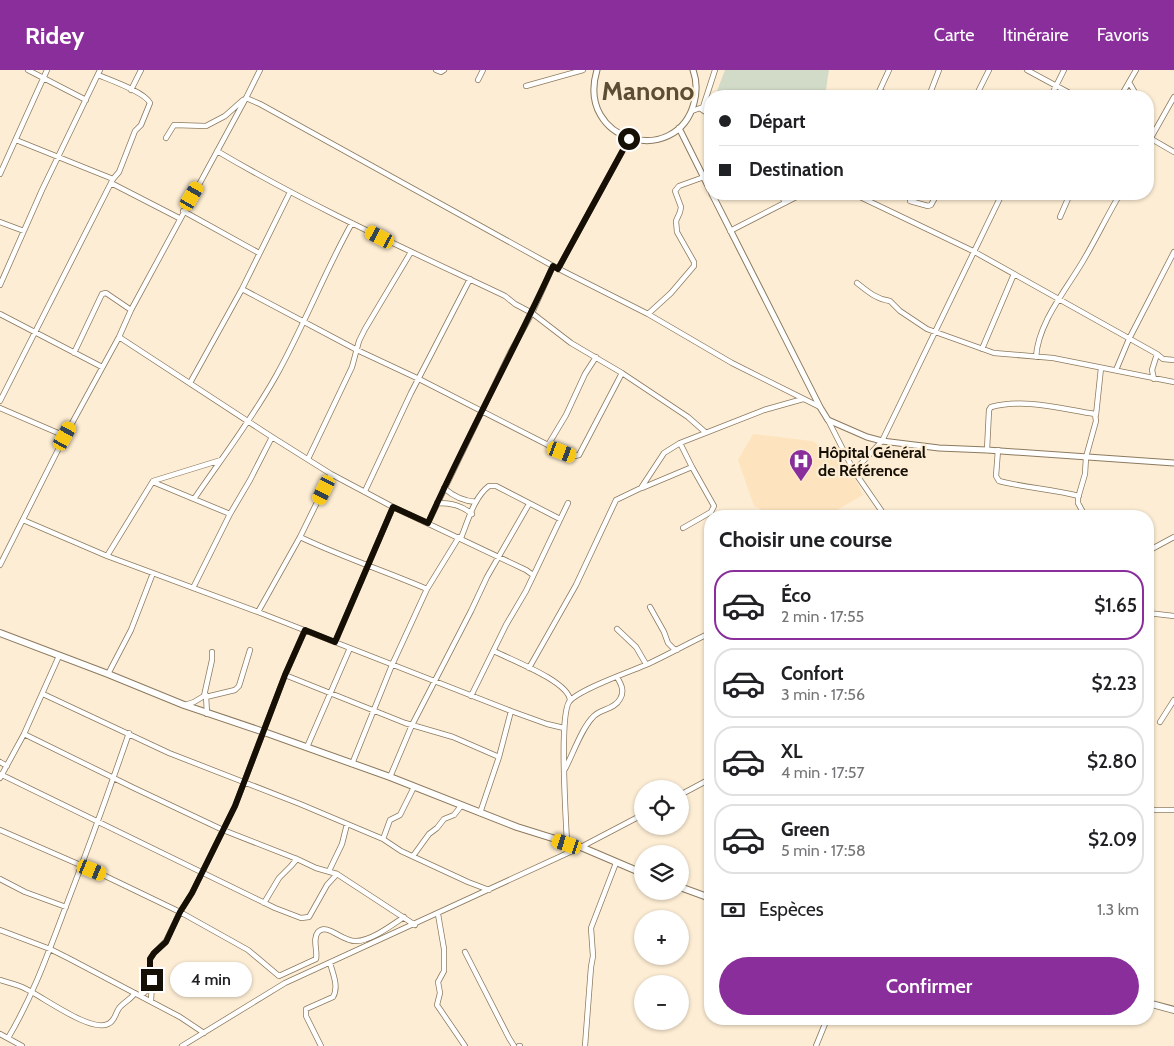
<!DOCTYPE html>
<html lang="fr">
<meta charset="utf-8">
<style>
body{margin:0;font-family:Cabin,sans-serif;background:#f6f6f6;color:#202124;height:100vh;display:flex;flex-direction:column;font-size:19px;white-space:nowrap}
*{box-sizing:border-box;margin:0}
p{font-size:16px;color:#757577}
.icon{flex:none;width:28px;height:28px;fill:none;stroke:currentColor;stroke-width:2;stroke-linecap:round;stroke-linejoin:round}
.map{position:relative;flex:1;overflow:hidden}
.details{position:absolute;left:704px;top:440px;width:450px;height:515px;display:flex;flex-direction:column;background:#fff;border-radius:20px;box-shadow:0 1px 4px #0004}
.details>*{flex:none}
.guide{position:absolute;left:704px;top:20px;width:450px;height:110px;border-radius:20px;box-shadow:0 1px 4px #0004;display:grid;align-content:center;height:110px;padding:0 15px;background:#fff}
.controls{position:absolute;left:634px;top:710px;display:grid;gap:10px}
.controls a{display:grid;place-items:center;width:55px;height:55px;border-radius:50%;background:#fff;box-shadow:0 1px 4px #0004;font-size:25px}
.end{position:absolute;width:22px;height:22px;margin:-11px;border:6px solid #160f05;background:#fff;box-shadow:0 0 0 2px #fff}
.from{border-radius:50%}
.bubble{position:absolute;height:35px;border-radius:18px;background:#fff;box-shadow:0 1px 4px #0004;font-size:16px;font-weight:600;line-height:35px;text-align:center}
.car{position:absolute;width:15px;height:30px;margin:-15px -8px;border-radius:6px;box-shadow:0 0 4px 1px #0007;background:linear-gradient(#f5c518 24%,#345 0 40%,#f5c518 0 76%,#345 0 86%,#f5c518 0)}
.guide b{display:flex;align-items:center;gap:18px;height:48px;font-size:19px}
.guide b+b{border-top:1px solid #e0e0e0}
.guide i{width:12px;height:12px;background:#202124}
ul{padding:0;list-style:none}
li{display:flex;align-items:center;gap:15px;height:70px;margin:0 10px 8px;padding:0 5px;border:2px solid #e0e0e0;border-radius:20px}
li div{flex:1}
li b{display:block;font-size:19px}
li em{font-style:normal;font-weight:600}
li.on{border-color:#892e9a}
li>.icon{width:45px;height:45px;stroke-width:1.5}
h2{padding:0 15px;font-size:22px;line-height:60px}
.pay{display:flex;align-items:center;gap:12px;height:55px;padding:0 15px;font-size:19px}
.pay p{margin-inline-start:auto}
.button{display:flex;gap:10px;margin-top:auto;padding:10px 15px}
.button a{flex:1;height:58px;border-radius:30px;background:#892e9a;color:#fff;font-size:20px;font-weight:600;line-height:58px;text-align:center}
header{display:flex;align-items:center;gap:30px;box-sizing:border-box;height:70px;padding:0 25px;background:#892e9a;color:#fff}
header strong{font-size:24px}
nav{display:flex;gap:28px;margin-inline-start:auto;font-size:18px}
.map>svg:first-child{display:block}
.built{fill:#fde4be}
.green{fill:#d2dbc7}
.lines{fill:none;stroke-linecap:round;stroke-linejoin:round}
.minor-casing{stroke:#8c7a5e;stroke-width:6}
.tertiary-casing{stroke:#8c7a5e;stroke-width:7}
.secondary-casing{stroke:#8c7a5e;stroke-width:8}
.minor{stroke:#fff;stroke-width:4.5}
.tertiary{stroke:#fff;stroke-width:5}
.secondary{stroke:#fff;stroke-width:6}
.route{stroke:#160f05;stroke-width:6}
.labels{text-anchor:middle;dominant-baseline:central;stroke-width:4.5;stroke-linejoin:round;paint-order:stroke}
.poi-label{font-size:16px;font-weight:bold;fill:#160f05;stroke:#fdedd4;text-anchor:start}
.town-label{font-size:26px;font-weight:bold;fill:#5d4d32;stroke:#fdedd4}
</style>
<header>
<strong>Ridey</strong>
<nav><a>Carte</a><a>Itinéraire</a><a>Favoris</a></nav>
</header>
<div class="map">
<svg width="1174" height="976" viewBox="0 0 1174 976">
<rect width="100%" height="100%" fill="#fdedd4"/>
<path class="built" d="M753,364l59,7 31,20 8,9 12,25 -36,21h-53l-20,-10 -16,-46z"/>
<path class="green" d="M725,0h104l-4,26h-110z"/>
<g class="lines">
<g class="minor-casing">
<path id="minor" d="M28,0l58,30
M260,0l-14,28 14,6 293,162 95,48 84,49 88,44
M436,0l5,2 3,-2
M1027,0l48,26
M98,5c12,5 47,17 52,28l-9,22 -6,6 -16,41 -6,7
M478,10l5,-10
M1129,12l8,14
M526,16l57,-16
M131,20l10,-20
M880,21l11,5
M877,26l12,-26
M929,26l10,-26
M976,26l13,-26
M1051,26l13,-26
M1121,26l15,-26
M701,39l9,6
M692,41l11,-4 12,-37
M1148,67l26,15
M166,68l8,-13 32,1 19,-10 18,-16
M1148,73l26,-46
M217,81c93,55 191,99 288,145l10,8 17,9 39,30 51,30 66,44 17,15
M0,104l47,-104
M111,113l68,35
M781,124l4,9
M854,124l119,57 184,103 6,5 11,1
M910,131l18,5 3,-1 6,-11
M183,141l76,42
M1060,147l10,-23
M0,152l24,9
M730,161l72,-37
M558,199l71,-130
M857,213c10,8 19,16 33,18l10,10 27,18 67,24 59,5 121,24
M0,215l42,-95 58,-120
M242,219l115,61 62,29 129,66 27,11 4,-1 43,-82
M0,244l102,53
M648,244l23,-21 23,-27v-4l-17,-30 -1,-11 4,-9 1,-5 -6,-16 4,-5 25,-9
M119,267l153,100 59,37 62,33 133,63 7,5
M982,279l32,-75
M74,283l28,-59 4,-1 25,17
M1036,287c2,-34 30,-67 47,-96 13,-22 24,-45 37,-67
M1116,300l13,-31 45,-87
M1154,309l-2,-9 5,-16
M190,313l52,-94 48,-97
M0,331l113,-222 -97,-39
M0,338l65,28
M1096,345l5,-47
M828,350l26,51 31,45
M548,375l18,-30 19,-41 11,-17
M987,380l2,-40 2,-3c34,-9 70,2 104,7l1,7 -10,36 -1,17 -7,24v5l7,13
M998,380l-2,26 3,5c27,7 53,8 80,15
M308,389l44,-92 7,-26 6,-12 46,-77
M854,401l28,-30 120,-247
M153,412l77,32
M444,418c10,9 19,13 32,14
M642,418l50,-21 -12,-24
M365,421l46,-98 59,-114
M194,429c28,-41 58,-80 82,-123 28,-50 48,-103 76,-153
M437,433c14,0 24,2 35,11
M23,450l84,36 151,56 253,99 36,13 17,4
M428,453l82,-170 22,-40 21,-47
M683,458l28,-16 3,-6 -22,-39
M300,467c42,20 85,34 127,52
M461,468c7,-17 13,-41 28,-52h7l64,33
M1148,481l26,-14
M107,486l46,-75 68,-21
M0,495l65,-129 54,-99 12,-27 115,-212
M193,518l37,-74 20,-34 22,-43
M650,537l14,25 4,11 6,6 3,1
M258,542l42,-75 31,-63
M1148,543l26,3
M617,559l19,18 10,17
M335,572l58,-135
M494,581c17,9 74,30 76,49
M529,598l47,-83 40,-85 25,-12 23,-35 16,-10 84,-33 39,-11
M108,604l23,-44 22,-57
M285,605l120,48 48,14 46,20
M43,624l126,59 131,51 83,35 18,12 67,31 21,8
M206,625l1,19
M471,626l35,-71 20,-34 42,-88
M206,627l29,-7 4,-4 11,-36
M185,635l9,-3 10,-6 8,-36v-8
M1160,652l14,-22
M24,664l110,54 89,42 74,29 19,9 21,6 78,51
M307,677l43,-99
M0,692l7,4
M352,694l40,-99 35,-76 32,-52
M565,699c8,-15 17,-42 29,-53 7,-7 21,-7 26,-17 5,-8 1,-15 -3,-22
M0,704l275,134 26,10 8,-1 18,-32 10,-11
M390,707l22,-52 59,-114 16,-34 42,-73
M0,708l24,-44 35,-78
M680,725l30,-16
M1148,740h26
M480,743l19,-56 12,-46
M0,760l101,44 79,38 68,38 31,26 37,-17c2,-8 -4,-20 2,-27 9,-10 24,10 38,9 15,0 36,-16 48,-24
M383,769l7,-19 10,-5 14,-28
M567,773c-1,-24 -8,-125 2,-141 8,-12 63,-31 79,-38 21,-10 41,-21 62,-31
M413,786l16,-22 8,-6 7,-9 10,-4 7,-9
M329,801l13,-27 5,-20
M0,809l25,13 41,15
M264,833l15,-25 12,-12 6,-7
M438,844l6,35v22l-6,11 2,11 -3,12 28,41
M0,860l50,19 18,9 112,59 24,16
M465,882l44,86 5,8
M0,910c7,2 15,4 22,7 19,8 68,46 86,37 8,-3 7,-13 13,-18 5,-5 10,-7 14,-13
M139,925l5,-2 8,-9
M151,931l1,-18 -2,-9v-15l4,-6 12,-12 14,-29 12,-19 43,-87 50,-131 20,-45
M0,964l22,12
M8,968c25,-42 41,-87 58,-132 22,-57 43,-115 63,-173
M182,976l103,-63 296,-136 61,-32
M321,976l-15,-30v-7l27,-12c6,-10 0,-23 -3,-34
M519,976h1
M585,976l6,-79 2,-11 -2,-28 25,-65
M816,976l11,-27"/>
</g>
<g class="tertiary-casing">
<path id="tertiary" d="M597,0c-22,73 80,98 97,33 3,-11 3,-22 -1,-33
M679,58l31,62
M712,124l108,213 8,13 39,17 15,4 57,7 48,2 187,13"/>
</g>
<g class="secondary-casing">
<path id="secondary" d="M0,563l108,41 76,31 80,27 126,45 127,50 64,20 61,26
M680,817l30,11
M1148,933l26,7"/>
</g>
<use href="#minor" class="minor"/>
<use href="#tertiary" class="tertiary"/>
<use href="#secondary" class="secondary"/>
</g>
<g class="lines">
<path class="route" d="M152,910l-2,-6v-15l4,-6 12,-11 14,-30 12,-19 43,-87 50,-131 20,-45 30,12 58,-135 35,16c39,-87 85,-170 125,-257l5,3 71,-130"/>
</g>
<defs>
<g id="hospital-pin" transform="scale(1.25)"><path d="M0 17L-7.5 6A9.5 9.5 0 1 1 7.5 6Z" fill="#892e9a" stroke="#fdedd4"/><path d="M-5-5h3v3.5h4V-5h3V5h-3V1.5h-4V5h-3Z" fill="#fff"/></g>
</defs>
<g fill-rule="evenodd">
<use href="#hospital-pin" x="801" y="391"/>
</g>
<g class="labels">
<g class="poi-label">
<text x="818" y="382">Hôpital Général<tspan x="818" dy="18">de Référence</tspan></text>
</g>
<g class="town-label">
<text x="648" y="21">Manono</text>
</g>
</g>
</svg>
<div class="controls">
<a><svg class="icon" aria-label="locate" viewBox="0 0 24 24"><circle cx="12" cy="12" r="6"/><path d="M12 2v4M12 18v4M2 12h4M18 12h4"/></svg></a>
<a><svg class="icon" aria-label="layers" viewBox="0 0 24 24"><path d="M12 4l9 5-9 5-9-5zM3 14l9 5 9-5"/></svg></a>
<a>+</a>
<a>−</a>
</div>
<i class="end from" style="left:629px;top:69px"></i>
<i class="end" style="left:152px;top:910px"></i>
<div class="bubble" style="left:170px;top:892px;width:82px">4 min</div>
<i class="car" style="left:192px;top:126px;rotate:30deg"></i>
<i class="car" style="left:380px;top:167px;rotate:297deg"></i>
<i class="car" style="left:65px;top:366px;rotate:29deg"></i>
<i class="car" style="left:562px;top:382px;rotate:111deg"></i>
<i class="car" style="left:324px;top:420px;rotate:206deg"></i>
<i class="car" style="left:567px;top:774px;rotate:288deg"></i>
<i class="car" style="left:92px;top:800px;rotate:112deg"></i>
<div class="guide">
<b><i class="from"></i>Départ</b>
<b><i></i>Destination</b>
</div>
<section class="details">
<h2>Choisir une course</h2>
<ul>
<li class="on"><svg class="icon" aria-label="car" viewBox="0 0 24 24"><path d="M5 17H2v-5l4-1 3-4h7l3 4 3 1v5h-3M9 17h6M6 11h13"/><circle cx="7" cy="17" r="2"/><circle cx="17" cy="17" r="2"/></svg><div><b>Éco</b><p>2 min · 17:55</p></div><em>$1.65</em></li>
<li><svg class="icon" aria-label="car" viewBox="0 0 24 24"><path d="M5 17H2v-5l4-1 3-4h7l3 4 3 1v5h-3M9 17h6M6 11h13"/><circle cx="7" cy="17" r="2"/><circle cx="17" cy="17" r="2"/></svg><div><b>Confort</b><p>3 min · 17:56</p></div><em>$2.23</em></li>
<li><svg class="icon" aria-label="car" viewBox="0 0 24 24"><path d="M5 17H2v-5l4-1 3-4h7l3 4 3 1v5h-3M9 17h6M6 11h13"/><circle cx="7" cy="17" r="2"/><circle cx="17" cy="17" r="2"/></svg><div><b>XL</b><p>4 min · 17:57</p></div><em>$2.80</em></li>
<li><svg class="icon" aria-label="car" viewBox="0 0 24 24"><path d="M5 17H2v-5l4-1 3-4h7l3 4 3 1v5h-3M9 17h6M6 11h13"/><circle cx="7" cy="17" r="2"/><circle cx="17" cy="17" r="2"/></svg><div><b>Green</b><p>5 min · 17:58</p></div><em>$2.09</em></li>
</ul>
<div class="pay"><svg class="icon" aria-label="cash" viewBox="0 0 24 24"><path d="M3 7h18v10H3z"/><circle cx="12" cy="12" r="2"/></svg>Espèces<p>1.3 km</p></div>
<div class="button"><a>Confirmer</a></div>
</section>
</div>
